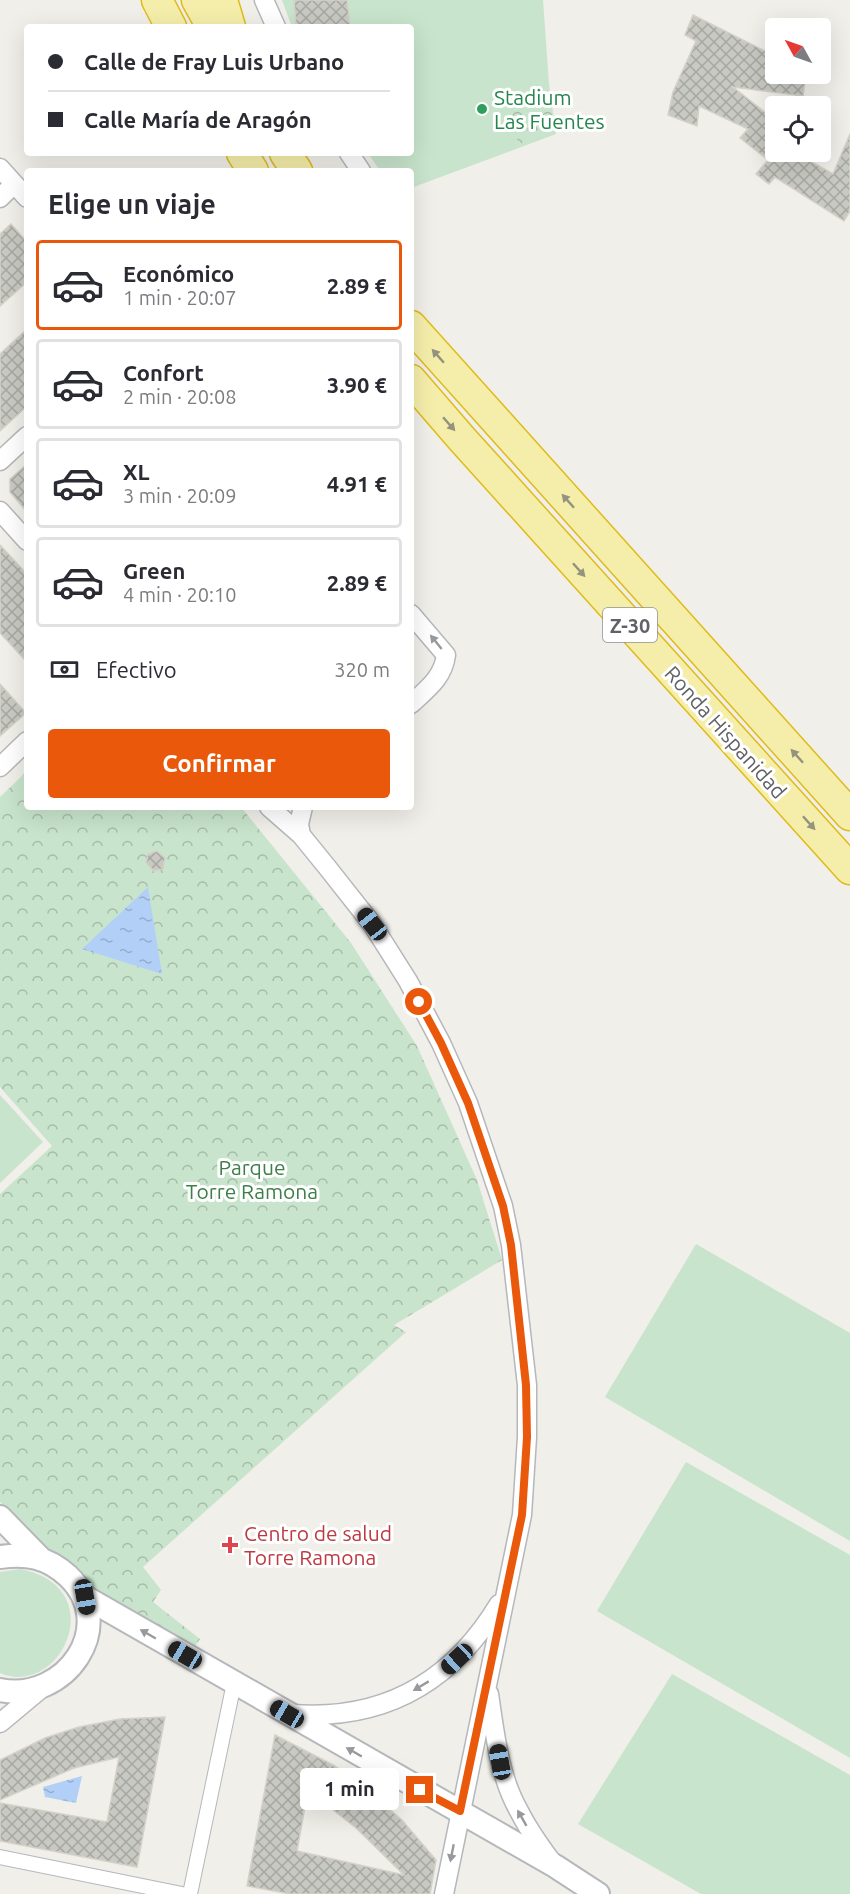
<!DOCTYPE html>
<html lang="es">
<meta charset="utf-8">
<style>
body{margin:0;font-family:Ubuntu,sans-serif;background:#f2f2f3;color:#2b2b33;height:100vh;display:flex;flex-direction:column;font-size:22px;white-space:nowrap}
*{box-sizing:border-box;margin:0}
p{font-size:20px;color:#7c7c81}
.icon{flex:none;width:33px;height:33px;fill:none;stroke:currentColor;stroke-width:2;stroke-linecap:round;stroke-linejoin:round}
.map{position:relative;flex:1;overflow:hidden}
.panel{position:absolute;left:24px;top:168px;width:390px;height:642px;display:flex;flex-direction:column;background:#fff;border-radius:6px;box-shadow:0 6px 24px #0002}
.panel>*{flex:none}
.banner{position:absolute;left:24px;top:24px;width:390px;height:132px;border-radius:6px;box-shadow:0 6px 24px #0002;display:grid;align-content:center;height:132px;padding:0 24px;background:#fff}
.needle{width:39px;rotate:310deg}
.buttons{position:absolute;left:765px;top:18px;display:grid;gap:12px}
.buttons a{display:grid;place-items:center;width:66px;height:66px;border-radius:6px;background:#fff;box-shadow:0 6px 24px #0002;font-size:30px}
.end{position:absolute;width:27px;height:27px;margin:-14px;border:8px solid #ea580c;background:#fff;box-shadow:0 0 0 3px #fff}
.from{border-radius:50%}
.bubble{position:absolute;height:42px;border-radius:6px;background:#fff;box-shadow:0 6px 24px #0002;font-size:20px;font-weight:700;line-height:42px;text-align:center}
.car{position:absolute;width:18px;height:36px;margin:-18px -9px;border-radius:8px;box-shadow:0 0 4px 2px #0007;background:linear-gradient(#222 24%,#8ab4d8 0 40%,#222 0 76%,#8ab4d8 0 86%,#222 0)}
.banner b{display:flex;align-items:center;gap:21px;height:57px;font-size:22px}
.banner b+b{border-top:2px solid #e1e1e2}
.banner i{width:15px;height:15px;background:#2b2b33}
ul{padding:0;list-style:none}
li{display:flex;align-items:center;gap:18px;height:90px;margin:0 12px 9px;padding:0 12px;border:3px solid #e1e1e2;border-radius:6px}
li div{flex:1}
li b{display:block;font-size:22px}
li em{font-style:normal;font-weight:700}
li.current{border-color:#ea580c}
li>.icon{width:54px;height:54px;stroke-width:1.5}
h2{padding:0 24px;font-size:27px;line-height:72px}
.pay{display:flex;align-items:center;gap:15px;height:66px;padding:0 24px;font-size:22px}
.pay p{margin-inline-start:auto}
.cta{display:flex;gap:12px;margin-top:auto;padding:12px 24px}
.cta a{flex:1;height:69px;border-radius:6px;background:#ea580c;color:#fff;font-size:24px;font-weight:700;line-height:69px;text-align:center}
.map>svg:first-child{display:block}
.grass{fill:#c8e4cc}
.forest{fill:url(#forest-crowns)}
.water{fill:url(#water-ripples)}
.building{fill:url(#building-cross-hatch);stroke:#d4d2c7;stroke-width:1.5;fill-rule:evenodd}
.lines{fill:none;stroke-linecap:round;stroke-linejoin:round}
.pedestrian-casing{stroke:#b5b7bb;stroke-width:16}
.minor-casing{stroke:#b5b7bb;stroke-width:21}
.tertiary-casing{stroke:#b5b7bb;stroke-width:26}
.trunk-casing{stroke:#e0bb18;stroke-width:33}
.pedestrian{stroke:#fff;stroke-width:14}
.minor{stroke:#fff;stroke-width:18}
.tertiary{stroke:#fff;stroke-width:22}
.trunk{stroke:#f5eeaa;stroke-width:30}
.oneway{fill:#94937e}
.oneway2{fill:#98999c}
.route{stroke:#ea580c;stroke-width:8}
.leisure-dot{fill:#2e9e5b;stroke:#fff;stroke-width:2}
.health-dot{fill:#e0444e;stroke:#fff;stroke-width:2}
.labels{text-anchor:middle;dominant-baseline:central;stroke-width:6;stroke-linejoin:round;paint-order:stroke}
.shield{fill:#fff;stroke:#909195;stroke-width:1.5}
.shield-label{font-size:20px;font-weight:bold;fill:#606267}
.leisure-label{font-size:21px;fill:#27864d;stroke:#fff;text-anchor:start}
.street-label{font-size:21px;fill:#606267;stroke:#fff}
.park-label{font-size:21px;fill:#3e7f49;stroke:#fff}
.health-label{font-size:21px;fill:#be3a42;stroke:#fff;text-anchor:start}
</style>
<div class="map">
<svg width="850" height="1894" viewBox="0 0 850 1894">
<defs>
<pattern id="forest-crowns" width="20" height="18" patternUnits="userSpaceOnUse" patternTransform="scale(1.5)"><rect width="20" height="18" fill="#c8e4cc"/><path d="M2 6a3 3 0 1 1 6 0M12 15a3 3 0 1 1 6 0" fill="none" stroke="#a6bca9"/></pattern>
<pattern id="water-ripples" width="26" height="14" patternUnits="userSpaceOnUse" patternTransform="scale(1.5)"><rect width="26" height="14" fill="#b2d0f7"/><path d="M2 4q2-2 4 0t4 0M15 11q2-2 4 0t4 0" fill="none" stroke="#94accc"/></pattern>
<pattern id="building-cross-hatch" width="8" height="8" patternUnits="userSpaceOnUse" patternTransform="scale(1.5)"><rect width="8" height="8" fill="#c9c9c3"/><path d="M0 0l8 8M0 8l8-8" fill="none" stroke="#a7a7a2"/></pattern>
</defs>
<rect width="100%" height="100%" fill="#f0efe9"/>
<path class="grass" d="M282,0h261l6,84 7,50 -145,54v-17h-31l-12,-18h43v-126h-119z
M0,1095l43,47 -43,41z
M696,1244l154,89v208l-245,-144z
M686,1462l164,93v203l-253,-147z
M20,1569c93,18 41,130 -20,104v-101z
M672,1674l178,101v119h-149l-123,-70z"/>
<path class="forest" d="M526,94l8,7 3,-3 15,14 1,20 -34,12 -11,-30z
M27,771v36h214l110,136 66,103 60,134 25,80 -108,65 12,7 -263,235 18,23 -8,12 47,37 -10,15 -108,-72 -82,-80v-308l52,-48 -52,-59v-290z"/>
<path class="water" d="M148,887l14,87 -80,-25z
M82,1776l-6,27 -31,-6 -2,-10z"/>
<path class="building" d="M294,0h53l3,25 -54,2z
M693,15l78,39 -5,10 10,5v5h30l-3,22 -70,-9 43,34v31h18l39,22 17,-40v77l-6,10 -69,-44 -6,7 -13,-10 12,-14 -28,-22 8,-9 -49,-23 -2,20 -29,-11 5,-23 23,-51 -11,-6z
M11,224l16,18v40l-27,24v-72z
M27,329v77l-27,25v-77z
M27,464v48l-17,-20v-13z
M0,545l27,29v88l-27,-29z
M0,684l26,29 -26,23z
M157,851l8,7 -2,11 -9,2 -8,-8 2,-9z
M165,1717l-28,150 -137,-26v-38l107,19 12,-65 -45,11 -74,32v-40l45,-22 34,-11 41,-8z
M275,1735l58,30 21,13 48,42 34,40 -6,34h-140l-43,-8zM308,1790l48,38 48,47 -107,-24z"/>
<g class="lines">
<g class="pedestrian-casing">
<path id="pedestrian" d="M0,1857l182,37
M190,1894l44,-211"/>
</g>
<g class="minor-casing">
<path id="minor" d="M264,0l12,27
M349,153l12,18
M0,168l27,30
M0,198l14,-14
M0,461l27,-25
M0,511l27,30
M411,614l35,41c-3,23 -19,34 -35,49
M0,767l27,-26
M269,807l32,28 26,32 45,57 36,57 33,62 27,60 35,103 8,39 16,140v52l-5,78 -78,379
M301,835l-2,-11 4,-17
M489,1694c6,40 10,82 30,117 9,18 21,35 33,51
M292,1714c92,7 160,-32 207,-110
M0,1723l42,-35"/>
</g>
<g class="tertiary-casing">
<path id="tertiary" d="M0,1517l40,41
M0,1557c27,-4 47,0 68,19 52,50 -3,127 -68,114
M85,1597l470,269 43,28"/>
</g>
<g class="trunk-casing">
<path id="trunk" d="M157,0l14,27
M197,0l15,27
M222,0l8,27
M242,153l11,18
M285,153l12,18
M411,326l439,489
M411,380l51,59 388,430"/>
</g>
<use href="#pedestrian" class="pedestrian"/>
<use href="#minor" class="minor"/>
<use href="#tertiary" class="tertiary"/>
<use href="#trunk" class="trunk"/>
</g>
<defs><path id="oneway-solid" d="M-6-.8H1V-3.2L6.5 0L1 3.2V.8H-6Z" transform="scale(1.5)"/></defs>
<g class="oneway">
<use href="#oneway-solid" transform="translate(438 356) rotate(-131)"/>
<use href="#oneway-solid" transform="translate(449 424) rotate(49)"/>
<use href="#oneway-solid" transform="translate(568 501) rotate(-132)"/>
<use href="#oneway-solid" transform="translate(579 570) rotate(48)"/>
<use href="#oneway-solid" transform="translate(797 756) rotate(-132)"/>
<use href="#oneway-solid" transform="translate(809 823) rotate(48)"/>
</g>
<g class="oneway2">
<use href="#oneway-solid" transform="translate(436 642) rotate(-129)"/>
<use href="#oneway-solid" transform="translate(148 1634) rotate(-150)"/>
<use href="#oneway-solid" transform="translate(421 1686) rotate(149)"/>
<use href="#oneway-solid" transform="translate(354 1752) rotate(-150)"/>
<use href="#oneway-solid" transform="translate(522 1818) rotate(-120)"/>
<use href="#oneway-solid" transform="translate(452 1853) rotate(101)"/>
</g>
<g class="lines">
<path class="route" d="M419,1002l22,41 27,60 35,103 8,39 15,140 1,52 -5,78 -62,296 -40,-21"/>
</g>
<circle class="leisure-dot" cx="482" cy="109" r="6"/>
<path class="health-dot" d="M227 1536h6v6h6v6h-6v6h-6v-6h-6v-6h6z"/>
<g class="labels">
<rect class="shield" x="603" y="608" width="54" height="34" rx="4.5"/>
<g class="shield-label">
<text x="630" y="625">Z-30</text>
</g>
<g class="leisure-label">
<text x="494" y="97">Stadium<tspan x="494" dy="24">Las Fuentes</tspan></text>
</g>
<g class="street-label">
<text transform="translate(726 732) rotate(48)">Ronda Hispanidad</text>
</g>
<g class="park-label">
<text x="252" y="1167">Parque<tspan x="252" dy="24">Torre Ramona</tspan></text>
</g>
<g class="health-label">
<text x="244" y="1533">Centro de salud<tspan x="244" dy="24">Torre Ramona</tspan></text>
</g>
</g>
</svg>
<div class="buttons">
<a><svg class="needle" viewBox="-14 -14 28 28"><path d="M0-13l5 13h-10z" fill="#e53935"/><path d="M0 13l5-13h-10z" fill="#7c7c81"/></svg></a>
<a><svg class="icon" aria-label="locate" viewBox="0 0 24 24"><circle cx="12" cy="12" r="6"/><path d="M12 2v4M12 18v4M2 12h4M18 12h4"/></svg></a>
</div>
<i class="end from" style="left:419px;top:1002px"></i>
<i class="end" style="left:420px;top:1790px"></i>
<div class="bubble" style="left:300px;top:1768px;width:99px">1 min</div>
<i class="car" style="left:372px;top:924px;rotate:322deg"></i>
<i class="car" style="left:85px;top:1597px;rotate:170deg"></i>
<i class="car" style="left:185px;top:1655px;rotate:300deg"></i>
<i class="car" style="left:457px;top:1659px;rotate:227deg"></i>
<i class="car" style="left:287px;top:1714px;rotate:300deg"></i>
<i class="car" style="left:500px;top:1762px;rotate:350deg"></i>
<div class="banner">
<b><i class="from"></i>Calle de Fray Luis Urbano</b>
<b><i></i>Calle María de Aragón</b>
</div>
<section class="panel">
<h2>Elige un viaje</h2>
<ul>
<li class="current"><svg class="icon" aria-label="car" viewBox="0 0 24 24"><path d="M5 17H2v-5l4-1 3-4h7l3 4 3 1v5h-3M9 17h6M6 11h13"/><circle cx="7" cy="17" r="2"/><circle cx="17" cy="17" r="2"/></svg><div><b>Económico</b><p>1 min · 20:07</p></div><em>2.89 €</em></li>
<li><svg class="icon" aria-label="car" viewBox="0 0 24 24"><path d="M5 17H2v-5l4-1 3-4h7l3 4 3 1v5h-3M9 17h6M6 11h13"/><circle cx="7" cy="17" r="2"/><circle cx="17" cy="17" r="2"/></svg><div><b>Confort</b><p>2 min · 20:08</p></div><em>3.90 €</em></li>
<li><svg class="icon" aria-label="car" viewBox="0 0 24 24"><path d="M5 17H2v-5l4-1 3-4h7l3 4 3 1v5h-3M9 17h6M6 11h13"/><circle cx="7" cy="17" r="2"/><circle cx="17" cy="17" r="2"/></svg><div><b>XL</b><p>3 min · 20:09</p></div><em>4.91 €</em></li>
<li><svg class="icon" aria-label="car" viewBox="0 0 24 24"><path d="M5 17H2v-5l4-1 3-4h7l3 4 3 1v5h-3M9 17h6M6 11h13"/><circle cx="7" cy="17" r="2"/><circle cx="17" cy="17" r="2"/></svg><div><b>Green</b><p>4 min · 20:10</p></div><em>2.89 €</em></li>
</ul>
<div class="pay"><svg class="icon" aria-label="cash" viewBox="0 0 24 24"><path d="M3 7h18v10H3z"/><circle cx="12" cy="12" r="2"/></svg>Efectivo<p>320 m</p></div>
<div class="cta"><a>Confirmar</a></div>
</section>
</div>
